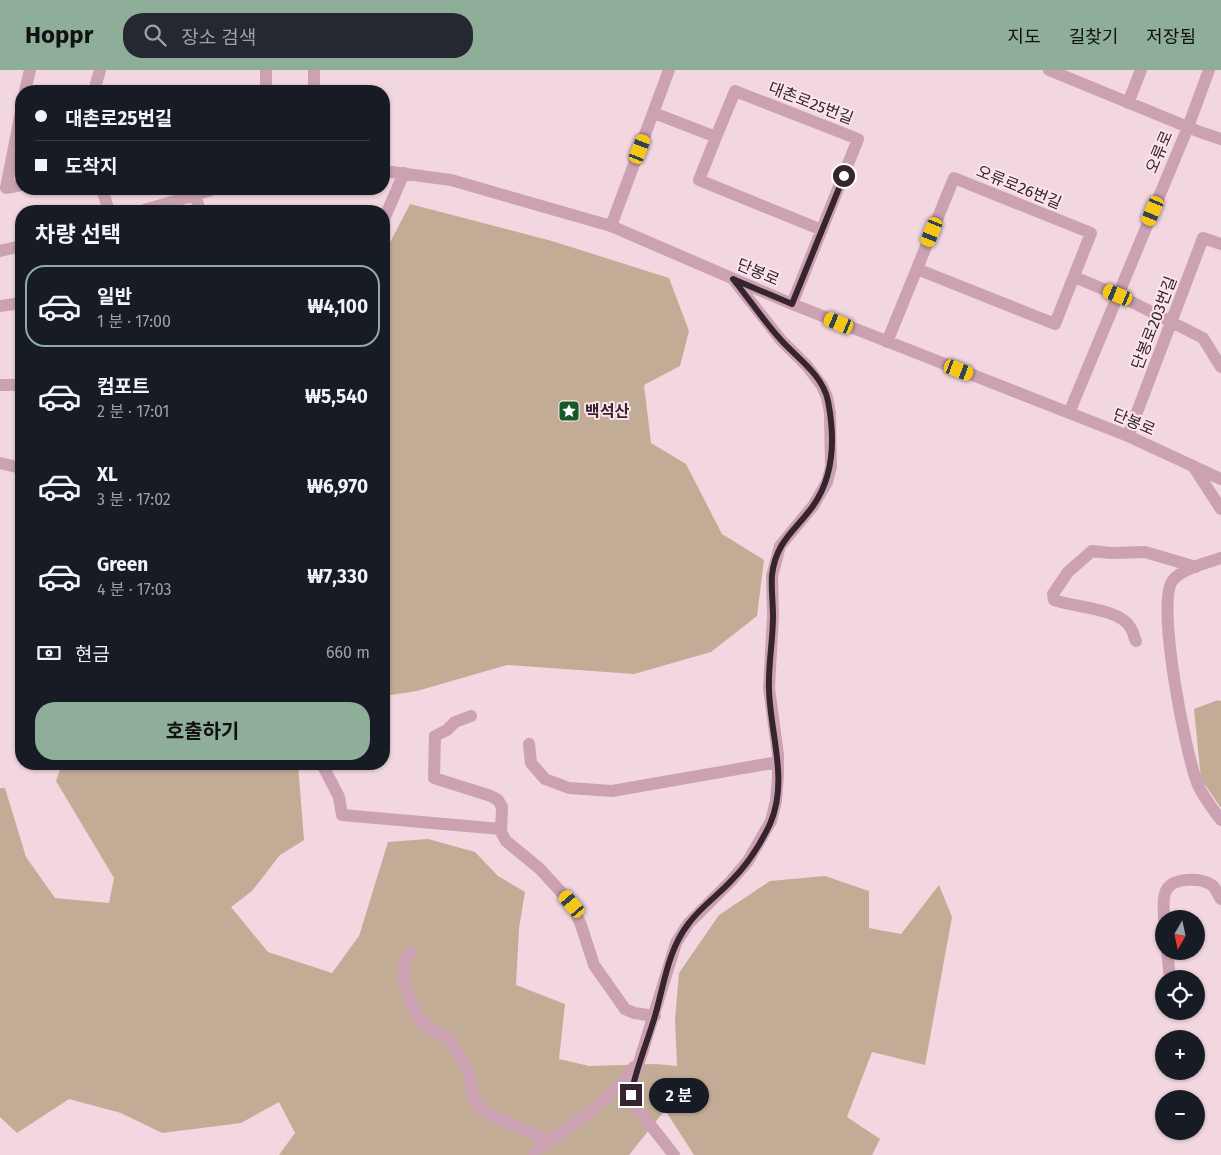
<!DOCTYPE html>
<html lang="ko">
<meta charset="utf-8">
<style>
body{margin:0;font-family:"Fira Sans","Noto Sans KR",sans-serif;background:#242831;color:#f1f3f6;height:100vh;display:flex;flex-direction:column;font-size:19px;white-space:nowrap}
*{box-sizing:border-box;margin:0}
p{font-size:16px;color:#9ea1a6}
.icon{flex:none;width:28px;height:28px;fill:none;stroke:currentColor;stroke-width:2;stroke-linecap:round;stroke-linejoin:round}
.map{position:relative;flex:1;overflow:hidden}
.sheet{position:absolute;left:15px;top:135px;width:375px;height:565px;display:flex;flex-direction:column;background:#171b24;border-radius:20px;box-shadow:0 1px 4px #0004}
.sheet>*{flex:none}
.banner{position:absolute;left:15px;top:15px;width:375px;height:110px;border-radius:20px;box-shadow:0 1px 4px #0004;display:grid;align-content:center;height:110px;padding:0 20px;background:#171b24}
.needle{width:32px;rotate:189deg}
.tools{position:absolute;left:1155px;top:840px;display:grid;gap:10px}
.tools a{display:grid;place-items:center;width:50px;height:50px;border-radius:50%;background:#171b24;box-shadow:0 1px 4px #0004;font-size:25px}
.end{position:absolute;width:22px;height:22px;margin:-11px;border:6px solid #36252e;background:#fff;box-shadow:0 0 0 2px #fff}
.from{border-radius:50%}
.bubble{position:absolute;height:35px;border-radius:18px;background:#171b24;box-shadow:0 1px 4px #0004;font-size:16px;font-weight:700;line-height:35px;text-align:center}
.car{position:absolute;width:15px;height:30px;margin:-15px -8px;border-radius:6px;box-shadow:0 0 4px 1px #0007;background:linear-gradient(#f5c518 24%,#345 0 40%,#f5c518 0 76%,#345 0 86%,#f5c518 0)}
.banner b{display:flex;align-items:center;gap:18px;height:48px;font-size:19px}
.banner b+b{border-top:1px solid #363941}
.banner i{width:12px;height:12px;background:#f1f3f6}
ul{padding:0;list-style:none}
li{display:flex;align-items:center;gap:15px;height:82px;margin:0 10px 8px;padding:0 10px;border:2px solid transparent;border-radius:20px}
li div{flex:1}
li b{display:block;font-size:19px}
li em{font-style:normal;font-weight:700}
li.selected{border-color:#8fae99}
li>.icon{width:45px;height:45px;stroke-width:1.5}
h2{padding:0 20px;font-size:22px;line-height:60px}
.pay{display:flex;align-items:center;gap:12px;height:55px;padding:0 20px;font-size:19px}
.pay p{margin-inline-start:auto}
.cta{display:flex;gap:10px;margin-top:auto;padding:10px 20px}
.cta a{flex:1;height:58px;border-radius:20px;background:#8fae99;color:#111;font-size:20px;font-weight:700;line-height:58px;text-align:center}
header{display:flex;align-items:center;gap:30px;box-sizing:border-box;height:70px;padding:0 25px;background:#8fae99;color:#111}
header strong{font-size:24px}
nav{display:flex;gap:28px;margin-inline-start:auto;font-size:18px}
.search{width:350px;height:45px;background:#242831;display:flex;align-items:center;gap:12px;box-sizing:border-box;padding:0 18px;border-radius:20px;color:#9ea1a6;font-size:19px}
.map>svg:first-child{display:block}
.green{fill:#c3ac96}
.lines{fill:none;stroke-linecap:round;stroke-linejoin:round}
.minor{stroke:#cca2b2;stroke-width:12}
.route{stroke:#36252e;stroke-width:6}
.labels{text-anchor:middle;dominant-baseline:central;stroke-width:4;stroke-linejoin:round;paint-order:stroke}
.street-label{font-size:16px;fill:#36252e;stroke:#fbe4eb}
.poi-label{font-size:16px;font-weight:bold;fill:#36252e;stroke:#fbe4eb;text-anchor:start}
</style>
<header>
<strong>Hoppr</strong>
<div class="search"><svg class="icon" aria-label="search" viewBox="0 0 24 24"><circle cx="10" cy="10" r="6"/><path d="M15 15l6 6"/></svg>장소 검색</div>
<nav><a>지도</a><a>길찾기</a><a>저장됨</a></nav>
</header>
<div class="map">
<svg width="1221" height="1085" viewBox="0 0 1221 1085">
<rect width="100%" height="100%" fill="#f3d7e0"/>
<path class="green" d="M410,134l142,37 117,37 20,53 -9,35 -36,19 7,58 35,21 36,70 42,26 -7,56 -46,36 -77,22 -127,-9 -90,26 -33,5v-442z
M1218,630l3,1v107l-20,-29 -7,-70z
M62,694h236l6,76 -24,15 -28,36 -21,16 37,45 64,21 27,-37 29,-94 40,-3 47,13 23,24 27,16 -6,36 -3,57 49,19 -6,55 30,7 67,-2 21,2 -2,-47 4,-46 40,-58 51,-34 55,-5 44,15v37l32,6 38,-49 13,32 -27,148 -53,-13 -25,65 33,22 -8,16h-178l-29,-45 -36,45h-350l16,-22 -16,-31 -38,21 -79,10 -41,-20 -52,-14 -52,34 -17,-16v-329h5l21,69 29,41 54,5 5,-25 -58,-97z"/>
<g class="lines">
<path class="minor" d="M266,0v21
M314,0v21
M1049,0l151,62 21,7
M25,21l5,-21
M94,21l6,-21
M1128,33l13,-33
M21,42l-15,76 15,-3
M654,43l62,24 19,-46 123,48 -66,165
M716,67l-17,43 123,50
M384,101l67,9 160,46 181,78 336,132 93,43
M102,119l7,22
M195,125l5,16
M141,141l74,-22
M384,149l20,-46
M611,156l58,-156
M0,181l21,-5
M1074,207l44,18 85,43 18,29
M0,236l21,-3
M887,272l67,-164 137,55 -36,91 -138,-55
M0,315h21
M1069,343l119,-286 21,-57
M1128,366l75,-198 18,6
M0,393l21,5
M1193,396l28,43
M1221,488c-14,5 -38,10 -48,22 -18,20 13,177 25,205 5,12 15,24 23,35
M1136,571c-2,-4 -3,-10 -6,-14 -11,-19 -58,-20 -76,-27l-1,-6 15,-22 24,-21 19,2 34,-1 51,15
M471,646l-16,6 -8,8 -12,6 -1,42 57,18 7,4 4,7 -1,25 5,9 34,28 32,35 9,21 13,40 31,44 9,4 21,3
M529,674l2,19 14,16 24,9 43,3 166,-29
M322,694l17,33 3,18 159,14
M1164,849c0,-8 -2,-21 2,-28 6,-14 36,-14 47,-5 3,3 5,9 8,13
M1167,881l3,28
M410,882l-6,12 -1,13 7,24 9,18 7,7 23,13 20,33 4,24 5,9 9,8 62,28
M534,1085l4,-6c35,-25 71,-47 96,-82
M674,1085l-41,-52 -2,-8 2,-13 43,-139 12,-19 43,-43 17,-20 23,-40 5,-20 2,-25v-21l-9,-67 4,-73 -1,-39 8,-30 33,-40 14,-24 4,-15 -1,-54 -3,-16 -5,-11 -15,-20 -26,-26 -48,-61"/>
</g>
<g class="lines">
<path class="route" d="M631,1025c5,-27 16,-52 24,-79 9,-31 13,-67 34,-93 12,-16 29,-28 42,-42 16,-16 29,-36 39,-57 19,-44 0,-90 -1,-135 -1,-24 4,-48 4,-73 0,-14 -2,-27 -1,-41 4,-34 23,-44 41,-69 22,-31 22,-69 15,-105 -5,-26 -31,-43 -47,-61 -17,-19 -32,-41 -48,-61l59,25 52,-128"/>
</g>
<defs>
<g id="sight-square" transform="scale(1.125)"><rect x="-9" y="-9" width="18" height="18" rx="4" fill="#185a27" stroke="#fbe4eb"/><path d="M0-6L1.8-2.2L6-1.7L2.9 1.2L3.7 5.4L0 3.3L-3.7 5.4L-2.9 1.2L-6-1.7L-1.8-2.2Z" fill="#fff"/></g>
</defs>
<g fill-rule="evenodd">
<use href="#sight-square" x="569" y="341"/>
</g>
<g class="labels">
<g class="street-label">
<text transform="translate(811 33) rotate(21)">대촌로25번길</text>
<text transform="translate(1159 82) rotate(-67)">오류로</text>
<text transform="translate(1019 117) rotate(22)">오류로26번길</text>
<text transform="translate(758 202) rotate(23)">단봉로</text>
<text transform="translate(1154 253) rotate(-69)">단봉로203번길</text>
<text transform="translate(1134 352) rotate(23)">단봉로</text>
</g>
<g class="poi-label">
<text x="585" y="341">백석산</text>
</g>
</g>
</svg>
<div class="tools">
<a><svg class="needle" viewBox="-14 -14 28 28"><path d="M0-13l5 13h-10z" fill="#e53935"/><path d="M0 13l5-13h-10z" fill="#9ea1a6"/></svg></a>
<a><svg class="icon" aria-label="locate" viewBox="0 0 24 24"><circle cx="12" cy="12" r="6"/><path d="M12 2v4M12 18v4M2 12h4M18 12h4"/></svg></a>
<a>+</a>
<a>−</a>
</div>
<i class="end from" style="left:844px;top:106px"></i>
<i class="end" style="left:631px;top:1025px"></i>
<div class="bubble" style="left:649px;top:1008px;width:60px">2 분</div>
<i class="car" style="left:640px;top:79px;rotate:21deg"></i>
<i class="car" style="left:1153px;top:141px;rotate:203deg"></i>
<i class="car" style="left:932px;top:162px;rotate:202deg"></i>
<i class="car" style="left:1118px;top:225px;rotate:292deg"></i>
<i class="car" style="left:839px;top:253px;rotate:292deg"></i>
<i class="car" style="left:959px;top:300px;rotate:111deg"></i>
<i class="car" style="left:572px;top:834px;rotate:320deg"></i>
<div class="banner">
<b><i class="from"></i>대촌로25번길</b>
<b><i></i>도착지</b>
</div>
<section class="sheet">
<h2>차량 선택</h2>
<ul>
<li class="selected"><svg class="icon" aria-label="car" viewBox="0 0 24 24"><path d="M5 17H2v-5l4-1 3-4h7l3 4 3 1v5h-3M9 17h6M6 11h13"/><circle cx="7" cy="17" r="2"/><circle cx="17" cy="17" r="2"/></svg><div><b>일반</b><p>1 분 · 17:00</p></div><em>₩4,100</em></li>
<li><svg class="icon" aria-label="car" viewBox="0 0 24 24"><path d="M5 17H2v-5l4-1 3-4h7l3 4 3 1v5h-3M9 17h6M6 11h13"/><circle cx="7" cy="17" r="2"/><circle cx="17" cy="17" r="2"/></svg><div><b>컴포트</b><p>2 분 · 17:01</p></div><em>₩5,540</em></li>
<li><svg class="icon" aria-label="car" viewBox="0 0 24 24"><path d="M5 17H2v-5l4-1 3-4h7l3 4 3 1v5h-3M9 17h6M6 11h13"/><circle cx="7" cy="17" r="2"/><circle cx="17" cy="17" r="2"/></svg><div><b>XL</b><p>3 분 · 17:02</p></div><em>₩6,970</em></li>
<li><svg class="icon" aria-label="car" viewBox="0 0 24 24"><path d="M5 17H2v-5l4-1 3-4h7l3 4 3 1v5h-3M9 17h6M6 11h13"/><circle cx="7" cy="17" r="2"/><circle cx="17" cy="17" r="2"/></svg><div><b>Green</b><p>4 분 · 17:03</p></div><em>₩7,330</em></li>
</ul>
<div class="pay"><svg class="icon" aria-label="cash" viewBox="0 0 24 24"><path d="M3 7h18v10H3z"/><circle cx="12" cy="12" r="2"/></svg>현금<p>660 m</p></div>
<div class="cta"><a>호출하기</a></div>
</section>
</div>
